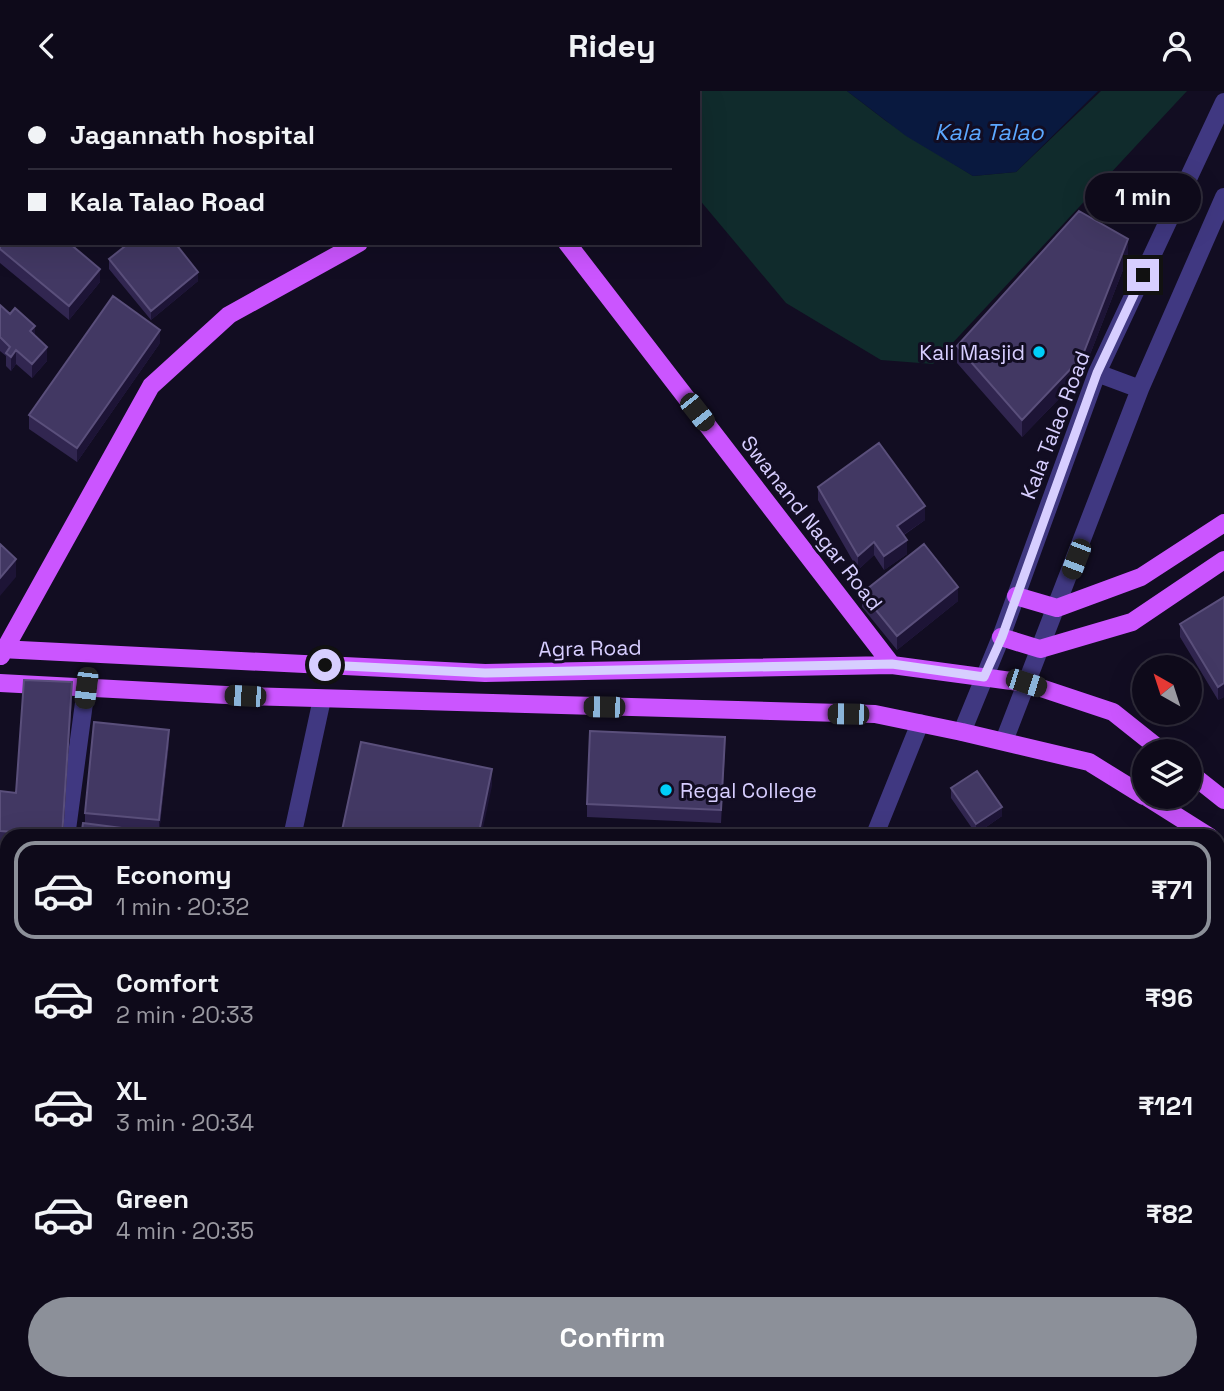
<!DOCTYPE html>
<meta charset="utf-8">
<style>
body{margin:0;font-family:"Space Grotesk",sans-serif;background:#1c1827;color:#f1f3f6;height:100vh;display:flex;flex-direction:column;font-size:26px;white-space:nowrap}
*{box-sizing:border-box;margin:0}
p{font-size:23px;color:#9b9aa2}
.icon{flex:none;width:38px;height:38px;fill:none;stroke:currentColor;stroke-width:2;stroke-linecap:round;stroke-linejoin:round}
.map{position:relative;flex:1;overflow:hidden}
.drawer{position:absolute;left:0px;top:738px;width:1225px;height:562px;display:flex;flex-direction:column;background:#0e0a1a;border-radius:21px 21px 0 0;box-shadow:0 7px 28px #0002,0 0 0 2px #2e2b39}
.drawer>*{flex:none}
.top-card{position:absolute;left:0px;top:0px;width:700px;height:154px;box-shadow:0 7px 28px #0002,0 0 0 2px #2e2b39;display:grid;align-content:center;height:154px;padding:0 28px;background:#0e0a1a}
.needle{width:46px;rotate:321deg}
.buttons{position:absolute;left:1132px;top:564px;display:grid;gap:14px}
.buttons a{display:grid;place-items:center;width:70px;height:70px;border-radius:50%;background:#0e0a1a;box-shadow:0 7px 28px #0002,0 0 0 2px #2e2b39;font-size:35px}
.end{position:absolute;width:32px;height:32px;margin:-16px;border:9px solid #d7ceff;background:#111;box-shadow:0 0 0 4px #111}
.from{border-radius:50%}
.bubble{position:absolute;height:49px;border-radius:24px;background:#0e0a1a;box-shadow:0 7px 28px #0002,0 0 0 2px #2e2b39;font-size:23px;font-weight:700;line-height:49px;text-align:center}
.car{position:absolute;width:21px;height:42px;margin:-21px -10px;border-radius:9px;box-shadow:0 0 5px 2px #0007;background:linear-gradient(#222 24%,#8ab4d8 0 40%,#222 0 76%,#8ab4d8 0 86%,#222 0)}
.top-card b{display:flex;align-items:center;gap:24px;height:66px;font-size:26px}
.top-card b+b{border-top:2px solid #2e2b39}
.top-card i{width:18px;height:18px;background:#f1f3f6}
ul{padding:12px 0 0;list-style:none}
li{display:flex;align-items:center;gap:21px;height:98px;margin:0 14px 10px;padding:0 14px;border:4px solid transparent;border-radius:21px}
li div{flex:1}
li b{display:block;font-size:26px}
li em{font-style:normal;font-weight:700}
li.current{border-color:#8c9099}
li>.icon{width:63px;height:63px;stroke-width:1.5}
.cta{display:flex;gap:14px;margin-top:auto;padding:14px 28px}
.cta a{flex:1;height:80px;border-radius:42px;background:#8c9099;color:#fff;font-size:28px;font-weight:700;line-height:80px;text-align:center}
header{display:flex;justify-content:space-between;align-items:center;height:91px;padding:0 28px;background:#0e0a1a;font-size:32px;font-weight:700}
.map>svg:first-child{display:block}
.green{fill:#102b2c}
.water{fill:#09193f}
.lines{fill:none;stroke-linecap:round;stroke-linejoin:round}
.minor{stroke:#403881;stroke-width:18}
.major{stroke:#cb55ff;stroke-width:18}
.wall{fill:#312650}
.shaded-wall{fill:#1d1436}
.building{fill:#423863;stroke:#5a4f7b;stroke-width:2}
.route{stroke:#d7ceff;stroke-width:9}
.poi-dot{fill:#00cff9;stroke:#120d22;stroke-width:2.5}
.labels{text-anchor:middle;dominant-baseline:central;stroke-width:6;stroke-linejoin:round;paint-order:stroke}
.poi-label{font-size:21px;fill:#d7ceff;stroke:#120d22;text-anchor:end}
.street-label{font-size:21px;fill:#d7ceff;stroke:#120d22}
.water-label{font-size:23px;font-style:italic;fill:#5ca8ff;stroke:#120d22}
</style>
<header><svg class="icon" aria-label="back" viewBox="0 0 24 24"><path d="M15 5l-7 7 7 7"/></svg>Ridey<svg class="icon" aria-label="person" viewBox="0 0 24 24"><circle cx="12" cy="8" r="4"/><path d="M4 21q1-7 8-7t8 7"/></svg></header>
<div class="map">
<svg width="1224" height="1300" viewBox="0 0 1224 1300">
<rect width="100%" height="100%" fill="#120d22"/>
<path class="green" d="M613,0h234l39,30 87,55 43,-4 85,-81h86l-254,273 -52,-4 -95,-57 -88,-105v-105z"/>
<path class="water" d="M847,0h251l-82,81 -43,4 -67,-40z"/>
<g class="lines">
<path class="minor" d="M1097,282l43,16
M962,641l39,-95 96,-264 127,-271
M1004,650l136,-352 84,-192
M66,746l20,-149
M292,746l30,-138
M874,746l46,-114
M1218,968l6,-2
M292,1293l2,7
M526,1300l1,-7
M827,1300l7,-7"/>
<path class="major" d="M460,0l1,2
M567,152l325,422
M1016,505l41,12 84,-31 83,-54
M1001,546l39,12 92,-27 92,-62
M0,558l485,24 407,-8 134,18 87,29 49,39
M1,565l150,-270 78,-71 130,-72
M0,592l245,13 630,18 87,18 127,30 55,34
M1190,682l34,27
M1145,705l65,41"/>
</g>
<path class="wall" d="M0,0l2,2v40l-2,-2z
M0,152l100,39 -31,38 -69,-57z
M1128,166l-46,118 -60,62 -65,-74v-17z
M109,168l89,22 -47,39 -42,-51z
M0,214l35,31 12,25 -15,17 -16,-14 -5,7 -5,-5v-10l-6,-5z
M160,252l-83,119 -48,-33v-14z
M818,396l107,33 -21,15 3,19 -23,16 -10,-15 -16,15 -40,-70z
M862,502l96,8 -61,49 -35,-43z
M1224,506v100l-6,3 -38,-63v-13z
M72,605l-9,141h-56v8l-7,-1v-53l16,2z
M169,652l-10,90 -74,-10v-10z
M725,660l-4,72 -134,-6v-13z
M951,697l51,28 -26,18 -25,-36z
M1218,1009l6,11v135l-6,-11z
M7,1092v40l-7,-11v-24z
M7,1148v106l-7,-15v-87z
M229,1293h56v7h-54z
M307,1293h116l-20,7h-93z
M835,1293h151l-8,7h-152z
M1167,1293h51l6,7h-52z"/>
<path class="shaded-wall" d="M95,0h16l-1,2h-17z
M2,86v13l-2,2v-14z
M1128,148v18l-46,118 -60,62v-17z
M100,178v13l-31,38v-14z
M198,181v9l-47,39v-9z
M35,235v13l-5,-8z
M160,239v13l-83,119v-14z
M47,256v14l-15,17v-14z
M16,259v14l-5,7v-14z
M925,415v14l-28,19v-13z
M907,449v14l-23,16v-14z
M874,451v13l-16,15v-14z
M16,468v18l-16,19v-18z
M958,496v14l-61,49v-14z
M72,591l-9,155h-1z
M1224,592v14l-6,3v-13z
M169,639v13l-10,91v-14z
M492,678v17l-11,51h-3z
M1002,716v9l-26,18v-10z
M1224,883v14l-6,4v-13z
M7,890v13l-7,5v-14z
M3,960v14l-3,3v-14z
M7,1074v14l-7,5v-13z
M1224,1206v9l-6,4v-10z
M265,1293h20v7h-41z
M383,1293h40l-20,7h-40z
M970,1293h16l-8,7h-16z"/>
<path class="building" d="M0,0h95l-2,2h-91v22l-2,-2z
M0,58l2,1v27l-2,1z
M1079,120l49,28 -46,118 -60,63 -65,-74z
M2,150v2h67l31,26 -31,37 -69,-57v-6z
M129,152h46l23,29 -47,39 -42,-52z
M113,205l47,34 -83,118 -48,-33z
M0,214l10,9 5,-6 20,18 -5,5 17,16 -15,17 -16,-14 -5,7 -5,-4 4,-6 -10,-10z
M879,352l46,63 -28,20 10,14 -23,16 -10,-14 -16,14 -40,-69z
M0,453l16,15 -16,19z
M924,453l34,43 -61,49 -35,-43z
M1224,506v86l-6,4 -38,-63z
M24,589l48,2 -10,155h-48v-5l-14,-1v-40l16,2z
M94,631l75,8 -10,90 -74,-7z
M590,640l135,6 -4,73 -134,-6z
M361,651l131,27 -14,68h-129l-8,-2z
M977,680l25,36 -26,17 -25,-36z
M83,732l101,13 -103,1z
M1224,798v85l-6,5v-86z
M0,875l7,11v4l-7,4z
M0,971l7,9v94l-7,6z
M1218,1009l6,11v122l-6,-12z
M7,1092v26l-7,-10v-11z
M7,1148v92l-7,-14v-74z
M1218,1155l6,10v41l-6,3z
M1224,1227v73h-40l-5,-7h39v-62z
M7,1288v5h16l2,7h-25v-10z
M42,1293h12l2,7h-28l-1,-2z
M75,1293h54l1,7h-53z
M234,1293h31l-21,7h-8z
M312,1293h71l-20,7h-49z
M607,1293h72l8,3 -1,4h-81z
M835,1293h54l5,7h-68z
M896,1293h74l-8,7h-60z
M1048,1293h11l5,7h-23v-1z"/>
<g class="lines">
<path class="route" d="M325,574l160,8 407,-9 92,13 18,-40 95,-264 46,-98"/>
</g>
<g class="poi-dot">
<circle cx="1039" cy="261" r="7"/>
<circle cx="666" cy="699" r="7"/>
</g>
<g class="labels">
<g class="poi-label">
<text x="1025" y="261">Kali Masjid</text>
<text x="680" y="699" text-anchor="start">Regal College</text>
</g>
<g class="street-label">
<text transform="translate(1055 334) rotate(-69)">Kala Talao Road</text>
<text transform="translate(812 432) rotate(52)">Swanand Nagar Road</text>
<text transform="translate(590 557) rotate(-1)">Agra Road</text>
</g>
<g class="water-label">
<text x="989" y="41">Kala Talao</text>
</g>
</g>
</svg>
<div class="buttons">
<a><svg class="needle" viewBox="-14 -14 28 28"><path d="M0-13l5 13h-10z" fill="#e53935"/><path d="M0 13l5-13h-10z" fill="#9b9aa2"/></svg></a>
<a><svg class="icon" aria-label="layers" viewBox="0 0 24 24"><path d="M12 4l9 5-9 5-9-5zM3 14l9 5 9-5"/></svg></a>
</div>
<i class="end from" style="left:325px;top:574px"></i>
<i class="end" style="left:1143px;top:184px"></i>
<div class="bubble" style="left:1085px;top:82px;width:116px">1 min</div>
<i class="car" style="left:697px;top:321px;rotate:142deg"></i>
<i class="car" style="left:1076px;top:468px;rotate:201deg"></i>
<i class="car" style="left:1026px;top:592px;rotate:108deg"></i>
<i class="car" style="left:86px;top:597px;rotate:187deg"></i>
<i class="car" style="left:245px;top:605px;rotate:273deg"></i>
<i class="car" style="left:604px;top:616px;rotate:271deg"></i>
<i class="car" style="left:848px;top:623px;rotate:271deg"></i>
<div class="top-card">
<b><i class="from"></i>Jagannath hospital</b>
<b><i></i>Kala Talao Road</b>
</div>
<section class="drawer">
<ul>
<li class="current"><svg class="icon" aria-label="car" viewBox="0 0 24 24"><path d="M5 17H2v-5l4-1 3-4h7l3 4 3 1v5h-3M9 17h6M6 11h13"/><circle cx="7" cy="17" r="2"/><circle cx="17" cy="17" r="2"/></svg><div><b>Economy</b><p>1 min · 20:32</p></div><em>₹71</em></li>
<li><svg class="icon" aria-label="car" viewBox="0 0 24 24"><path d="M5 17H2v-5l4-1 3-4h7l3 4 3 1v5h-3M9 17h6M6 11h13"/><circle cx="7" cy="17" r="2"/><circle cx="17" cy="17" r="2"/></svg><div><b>Comfort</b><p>2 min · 20:33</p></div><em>₹96</em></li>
<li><svg class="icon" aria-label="car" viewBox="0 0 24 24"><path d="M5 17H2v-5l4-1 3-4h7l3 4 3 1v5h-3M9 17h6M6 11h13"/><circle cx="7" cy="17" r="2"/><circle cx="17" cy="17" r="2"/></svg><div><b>XL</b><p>3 min · 20:34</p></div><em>₹121</em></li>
<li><svg class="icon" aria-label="car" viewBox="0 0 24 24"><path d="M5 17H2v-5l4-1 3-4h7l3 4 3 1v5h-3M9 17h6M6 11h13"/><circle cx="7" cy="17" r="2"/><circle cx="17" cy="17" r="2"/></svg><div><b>Green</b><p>4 min · 20:35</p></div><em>₹82</em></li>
</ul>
<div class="cta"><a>Confirm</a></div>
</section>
</div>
